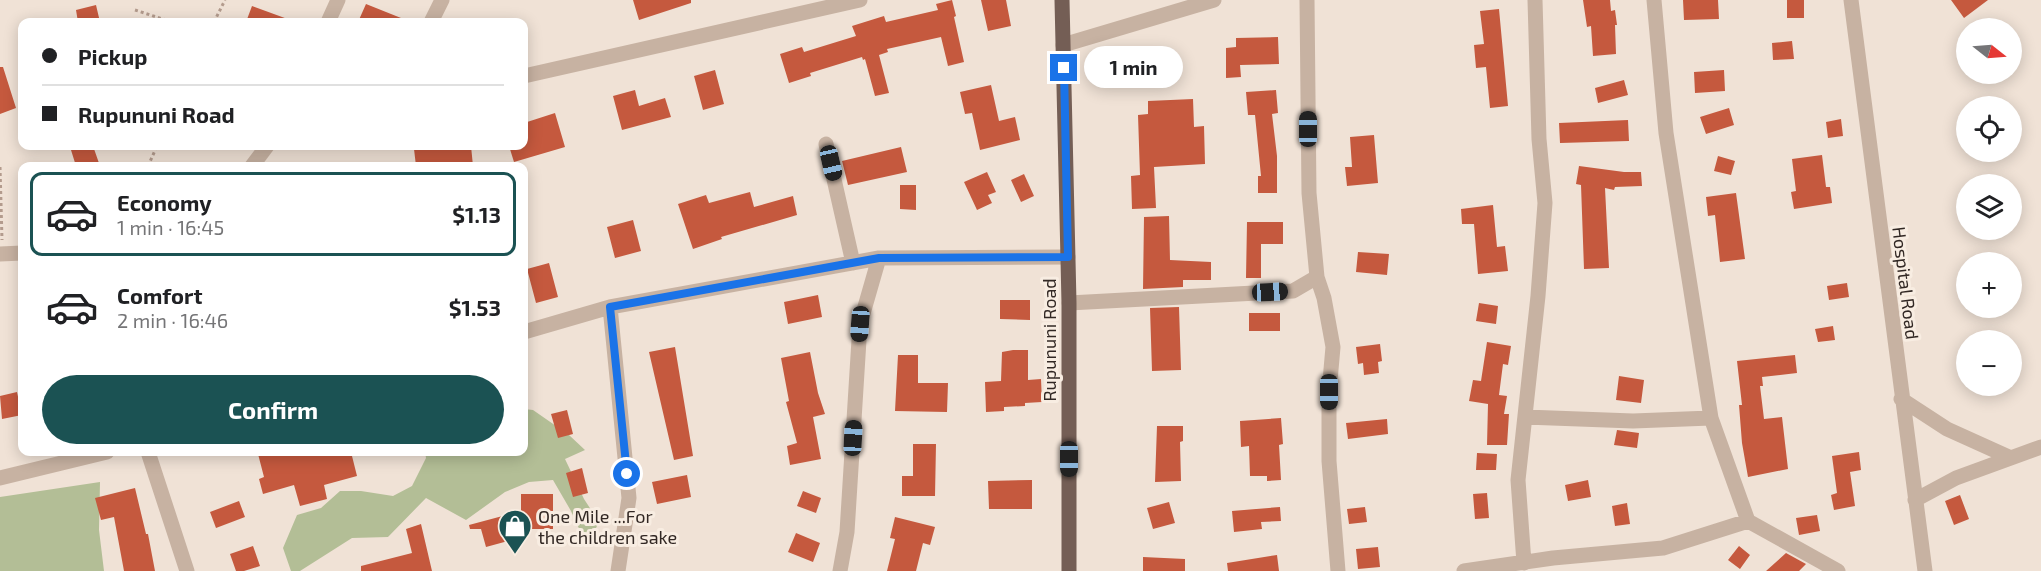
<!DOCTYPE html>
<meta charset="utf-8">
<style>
body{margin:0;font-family:"Exo 2",sans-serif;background:#f2f2f2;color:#202124;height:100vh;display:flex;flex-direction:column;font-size:22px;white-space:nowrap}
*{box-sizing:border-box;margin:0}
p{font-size:20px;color:#757577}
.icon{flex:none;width:33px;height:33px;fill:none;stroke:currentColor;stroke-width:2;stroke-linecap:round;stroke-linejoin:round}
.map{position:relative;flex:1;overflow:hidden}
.side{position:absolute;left:18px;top:162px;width:510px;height:294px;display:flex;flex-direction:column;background:#fff;border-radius:12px;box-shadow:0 3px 15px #0003}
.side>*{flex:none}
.guide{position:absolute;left:18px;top:18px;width:510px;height:132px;border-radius:12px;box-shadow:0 3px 15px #0003;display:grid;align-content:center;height:132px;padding:0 24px;background:#fff}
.needle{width:39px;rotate:107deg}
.controls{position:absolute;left:1956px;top:18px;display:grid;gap:12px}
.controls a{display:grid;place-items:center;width:66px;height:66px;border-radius:50%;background:#fff;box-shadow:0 3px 15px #0003;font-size:30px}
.end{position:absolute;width:27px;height:27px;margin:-14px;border:8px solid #1a73e8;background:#fff;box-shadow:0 0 0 3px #fff}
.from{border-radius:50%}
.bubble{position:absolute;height:42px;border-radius:21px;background:#fff;box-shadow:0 3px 15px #0003;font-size:20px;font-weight:700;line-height:42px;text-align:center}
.car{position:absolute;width:18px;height:36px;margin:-18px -9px;border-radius:8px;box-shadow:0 0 4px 2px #0007;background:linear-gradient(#222 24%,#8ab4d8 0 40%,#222 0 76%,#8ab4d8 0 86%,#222 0)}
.guide b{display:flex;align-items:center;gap:21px;height:57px;font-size:22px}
.guide b+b{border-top:2px solid #e0e0e0}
.guide i{width:15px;height:15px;background:#202124}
ul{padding:10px 0 0;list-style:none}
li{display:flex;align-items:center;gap:18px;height:84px;margin:0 12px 9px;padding:0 12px;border:3px solid transparent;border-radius:12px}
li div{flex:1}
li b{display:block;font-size:22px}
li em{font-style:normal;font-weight:700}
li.current{border-color:#1b5253}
li>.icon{width:54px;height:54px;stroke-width:1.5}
.action{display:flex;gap:12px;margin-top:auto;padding:12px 24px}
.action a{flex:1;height:69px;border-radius:36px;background:#1b5253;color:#fff;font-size:24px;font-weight:700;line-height:69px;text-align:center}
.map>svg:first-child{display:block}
.green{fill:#b3be96}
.building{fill:#c5593e}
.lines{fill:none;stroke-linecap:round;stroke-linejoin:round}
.path{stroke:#b39b8d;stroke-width:3;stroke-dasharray:3 3;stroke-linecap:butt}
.minor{stroke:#c7b2a2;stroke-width:15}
.major{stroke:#745e55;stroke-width:15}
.route{stroke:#1a73e8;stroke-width:8}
.labels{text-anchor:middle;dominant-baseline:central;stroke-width:6;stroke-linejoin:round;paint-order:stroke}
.street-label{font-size:18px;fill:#322824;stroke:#f8ede2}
.poi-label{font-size:18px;fill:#322824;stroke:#f8ede2;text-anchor:start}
</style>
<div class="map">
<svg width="2041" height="571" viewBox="0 0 2041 571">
<rect width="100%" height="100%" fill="#f0e2d6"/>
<path class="green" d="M524,409l9,1 36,25 16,15 -20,9 19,40 15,23 -12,24 -16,-35 -18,-31 -24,2 -24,10 -39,28 -40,-22 -38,39 -36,1 -52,33h-9l-8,-23 14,-33 24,-7 19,-17h21l32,5 19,-10 14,-28 -1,-6h99z
M100,482l-1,48 5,41h-104v-74z"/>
<path class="building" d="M633,0h58v3l-52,17z
M952,0l4,16 -2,1 10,45 -16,4 -7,-29 -54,12 1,3 -9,3 10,38 -14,3 -10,-37 -2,1 -1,-3 -52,16 1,3 -22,7 -9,-29 22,-7 2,5 52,-16 -4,-10 32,-10 2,6 52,-12 -2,-6z
M981,0h25l5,26 -23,5z
M1583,0h27l1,11 4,-1 2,15h-2l1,29 -23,2 -2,-30 -4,1z
M1683,0h35l1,19 -35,1z
M1787,0h17v18h-17z
M1951,0h37l-24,18z
M366,4l45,18h-53z
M96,5l4,17h-22l-2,-12z
M252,6l41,15v1h-47z
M1499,9l9,97 -18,2 -4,-41 -10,1 -2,-23 10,-1 -4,-33z
M1278,37l1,27 -39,1 1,12 -15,1v-30l10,-1v-9z
M1792,41l2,18 -21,1 -1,-17z
M1163,50l4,22 -29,4 -4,-21z
M0,67h3l13,41 -16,6z
M715,70l9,34 -21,6 -9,-34z
M1724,70l1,21 -30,2 -1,-21z
M1624,80l4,15 -30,8 -3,-15z
M991,85l8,36 16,-4 5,23 -40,10 -8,-37 -7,1 -5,-22z
M635,90l4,16 26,-8 6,19 -49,13 -9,-34z
M1276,90l2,23 -6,1 5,42v37h-19v-17h3l-6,-61h-7l-2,-23z
M1193,99l1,28 10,-1 1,38 -51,3 2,41 -24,1 -1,-33 9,-1 -2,-60 10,-1v-13z
M1729,108l5,17 -28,9 -6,-17z
M555,113l10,34 -51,15 -5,-16h15v-23z
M1841,119l2,17 -15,2 -2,-16z
M1628,120l1,21 -69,2 -1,-20z
M1374,135l4,48 -31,3 -2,-19h7l-2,-30z
M83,146h10l7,20h-24l-5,-16z
M438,146h33l2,20h-57l-2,-17z
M901,147l6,25 -59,13 -6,-24z
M1822,155l4,32h4l2,16 -38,6 -3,-17 5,-1 -4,-32z
M1718,156l17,5 -4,14 -17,-4z
M1579,166l45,6h17l1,14 -27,1 -1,3 -9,-2 4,80 -25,1 -3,-84 -5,-1z
M987,172l9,20 -8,3 4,8 -15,7 -13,-28z
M1024,174l10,22 -13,6 -10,-22z
M900,185h16v25l-16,-1z
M750,192l4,15 39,-11 4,19 -76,22 1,2 -29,10 -15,-45 28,-9 3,8z
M1736,193l9,66 -25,3 -5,-47 -7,1 -2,-19z
M1493,205l4,42 8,-1 3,25 -30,3 -4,-50h-12l-1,-15z
M1169,216l1,44 41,2v18h-28v7l-40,2 1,-72z
M633,220l8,31 -26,7 -8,-31z
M1247,222h36v22h-22v34h-15z
M1358,252l31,2 -2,21 -31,-3z
M549,263l9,34 -22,6 -9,-34z
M1847,283l2,14 -20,3 -2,-14z
M818,295l4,22 -34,7 -4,-22z
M1000,300h30v20l-30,-1z
M1479,303l19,3 -2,18 -20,-3z
M1179,307l2,63 -29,1 -2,-63z
M1249,313h31v18h-31z
M1833,326l2,14 -17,2 -3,-13z
M1487,342l24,4 -3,19 -5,-1 -4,31 8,1 -3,18h5l-2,31h-20l1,-41 -19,-3 4,-21 8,1z
M1380,344l2,17 -4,1 1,11 -15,2 -1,-12 -5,1 -2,-17z
M675,347l18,109 -19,4 -25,-108z
M1013,350h15v30l13,-1 1,23 -17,1v3l-21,1v4l-18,1 -1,-30 16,-1 1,-29z
M810,352l8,41 7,21 -12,3 8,42 -31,6 -3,-19 10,-3 -11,-41 3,-1 -8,-43z
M898,355h20v28h30l-1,29 -52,-1z
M1795,355l2,18 -35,4 1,9h-3l4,33 18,-2 6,52 -40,8 -6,-34 -3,-38h3l-5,-44z
M1619,376l25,4 -3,23 -25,-3z
M17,392l5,23 -20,4 -2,-23z
M567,410l6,24 -15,4 -7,-24z
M1281,418l2,26 -4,1 2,35 -14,1v-5h-17l-1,-30 -8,1 -1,-26z
M1387,419l1,15 -40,5 -2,-16z
M1157,426h26v15l-3,1 1,39 -26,1z
M1617,430l22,3 -2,15 -23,-3z
M913,444h23l-1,52h-33v-20h11z
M267,452h84l6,24 -33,9 3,14 -27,7 -6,-21 -31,9 -4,-15 5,-2 -6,-23z
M1859,452l2,18 -11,2 5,34 -21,4 -3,-15 6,-2 -5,-37z
M1477,453l20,1 -1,16h-20z
M582,468l6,25 -15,4 -7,-24z
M687,475l4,22 -34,7 -5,-22z
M1032,480v29h-43l-1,-28z
M1588,480l3,17 -23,4 -3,-16z
M135,488l11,46h2l7,37h-31l-10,-54 -13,3 -6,-22z
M803,491l18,7 -5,15 -19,-7z
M1487,493l2,25 -14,1 -2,-25z
M521,494h32v35h-48l3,12 -22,6 -5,-18h-11l-1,-4 52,-14z
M1960,495l9,24 -15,6 -9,-24z
M239,501l6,16 -29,11 -6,-16z
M1169,502l6,21 -22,6 -6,-21z
M1627,503l3,21 -15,2 -3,-20z
M1280,507l1,14 -20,1 1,7 -28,3 -2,-21z
M1365,507l2,15 -18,2 -2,-15z
M1817,515l3,16 -21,4 -3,-17z
M895,517l40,10 -5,18 -7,-2 -7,28h-29l8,-32 -5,-1z
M421,524l11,47h-71v-5l51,-13 -6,-24z
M796,533l24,10 -7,19 -25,-10z
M253,546l7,20 -16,5h-8l-6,-17z
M1739,546l11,9 -10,14 -12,-9z
M1378,547l2,20 -22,2 -2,-20z
M1786,553l20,11 -7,7h-33z
M1277,555l2,16h-51l-1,-8z
M1143,557l42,2v12h-42z"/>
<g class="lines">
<path class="path" d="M135,10l37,12
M214,22l11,-22
M148,166l9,-20
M0,167l2,73"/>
<path class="minor" d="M1654,0l12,133 45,285 37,103
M1851,0l74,571
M328,22l10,-22
M431,22l11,-22
M1063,45l151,-45
M524,76l336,-76
M826,144l27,119
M252,166l15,-20
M0,254l22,-1
M1317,277l7,21 9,49 -4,45v69l9,110
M1069,303l224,-12 24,-14 -8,-84 -2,-193
M610,307l19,191 -11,73
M524,332l86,-25 269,-49 189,-1
M1901,399l46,30 62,28
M1525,417l108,4 78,-3
M148,452l39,119
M0,478l107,-26
M1915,500l41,-22 85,-31
M1524,563l-6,-83 20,-184 7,-93 -6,-64 -4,-139
M840,571l7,-39 13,-208 19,-66
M1464,571l89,-13 110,-10 85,-27 90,50"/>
<path class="major" d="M1062,0l7,303v268"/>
</g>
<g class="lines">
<path class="route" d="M627,474l-17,-167 269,-49 189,-1 -4,-189"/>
</g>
<defs>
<g id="shop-pin" transform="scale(1.725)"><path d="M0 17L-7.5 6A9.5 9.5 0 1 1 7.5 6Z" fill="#1b5253" stroke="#f8ede2"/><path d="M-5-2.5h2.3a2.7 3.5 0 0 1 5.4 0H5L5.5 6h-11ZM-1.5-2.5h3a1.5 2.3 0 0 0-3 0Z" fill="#fff"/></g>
</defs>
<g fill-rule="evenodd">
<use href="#shop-pin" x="515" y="526"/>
</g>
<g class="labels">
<g class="street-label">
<text transform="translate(1906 283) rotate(83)">Hospital Road</text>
<text transform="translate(1049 340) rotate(-90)">Rupununi Road</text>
</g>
<g class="poi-label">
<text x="538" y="516">One Mile ...For<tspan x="538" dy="21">the children sake</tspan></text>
</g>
</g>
</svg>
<div class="controls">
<a><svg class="needle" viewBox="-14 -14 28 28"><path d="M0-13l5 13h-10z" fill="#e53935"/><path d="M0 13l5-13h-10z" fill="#757577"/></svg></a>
<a><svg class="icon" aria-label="locate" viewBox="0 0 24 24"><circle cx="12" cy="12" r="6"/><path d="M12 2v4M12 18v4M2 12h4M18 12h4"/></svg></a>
<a><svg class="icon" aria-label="layers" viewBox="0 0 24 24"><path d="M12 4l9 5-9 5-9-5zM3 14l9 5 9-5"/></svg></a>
<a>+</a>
<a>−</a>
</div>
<i class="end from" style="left:627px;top:474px"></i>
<i class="end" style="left:1064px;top:68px"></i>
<div class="bubble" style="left:1084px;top:46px;width:99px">1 min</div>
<i class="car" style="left:1308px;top:129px;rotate:0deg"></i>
<i class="car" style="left:831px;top:163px;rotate:167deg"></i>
<i class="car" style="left:1270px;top:292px;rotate:87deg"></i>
<i class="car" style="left:860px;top:324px;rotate:184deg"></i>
<i class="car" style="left:1329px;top:392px;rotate:180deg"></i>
<i class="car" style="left:853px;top:438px;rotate:3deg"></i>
<i class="car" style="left:1069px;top:459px;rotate:180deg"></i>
<div class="guide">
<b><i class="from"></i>Pickup</b>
<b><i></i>Rupununi Road</b>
</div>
<section class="side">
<ul>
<li class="current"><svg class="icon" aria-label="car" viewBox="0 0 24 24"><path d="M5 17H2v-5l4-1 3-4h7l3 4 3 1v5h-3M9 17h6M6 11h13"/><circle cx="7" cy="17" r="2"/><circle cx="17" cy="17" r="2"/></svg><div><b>Economy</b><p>1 min · 16:45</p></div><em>$1.13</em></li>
<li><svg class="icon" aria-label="car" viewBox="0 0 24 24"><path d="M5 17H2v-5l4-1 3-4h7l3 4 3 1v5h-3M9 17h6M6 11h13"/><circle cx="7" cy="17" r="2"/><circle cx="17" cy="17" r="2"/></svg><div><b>Comfort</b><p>2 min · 16:46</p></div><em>$1.53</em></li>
</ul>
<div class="action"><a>Confirm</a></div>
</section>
</div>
